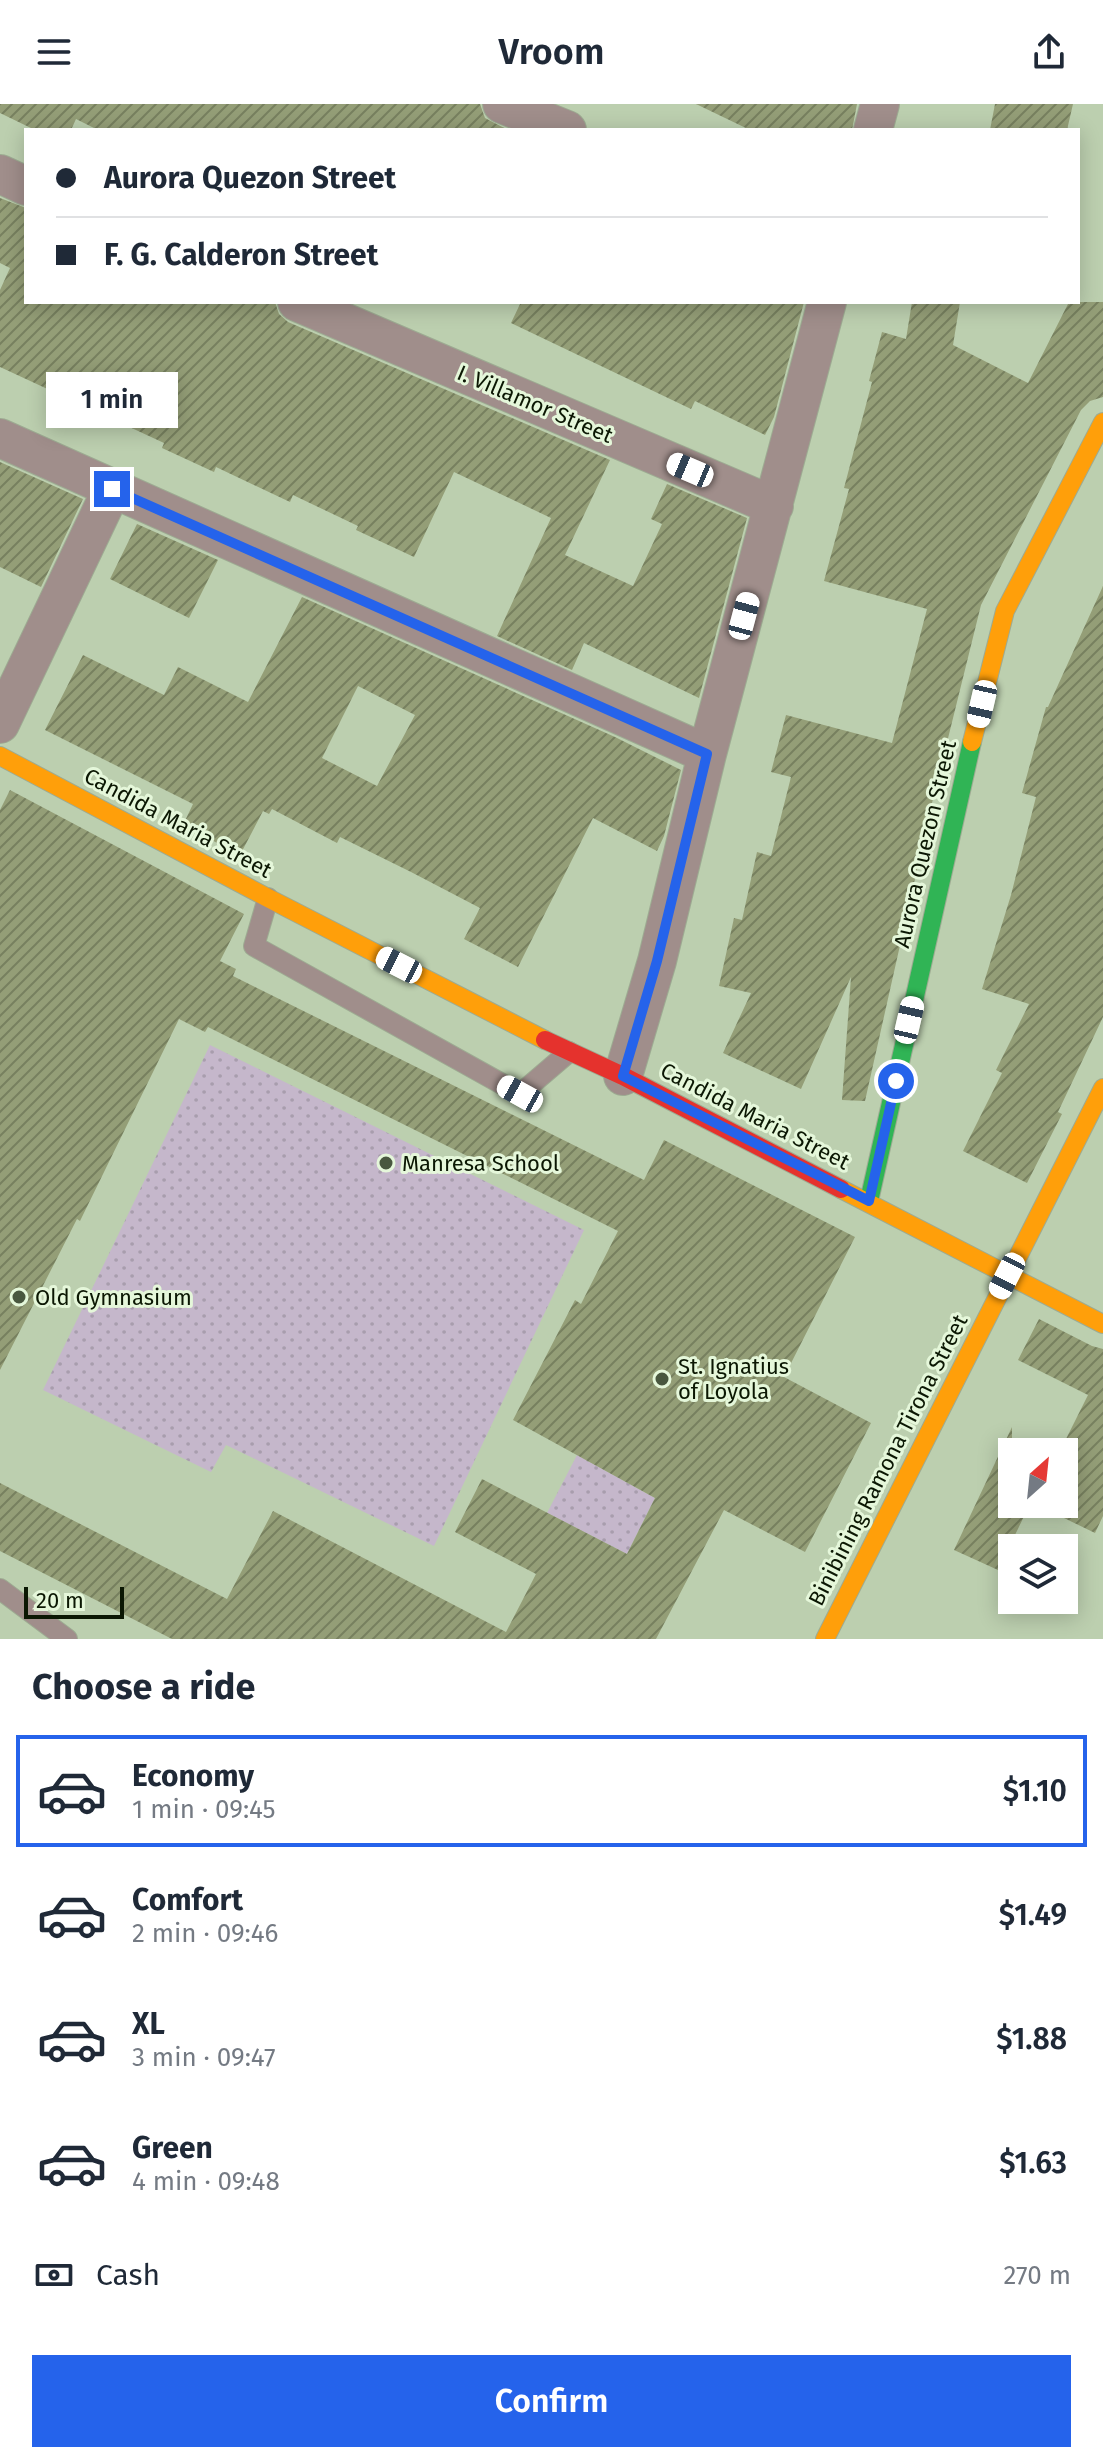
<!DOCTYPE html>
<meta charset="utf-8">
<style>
body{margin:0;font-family:"Fira Sans",sans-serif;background:#f6f6f7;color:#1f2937;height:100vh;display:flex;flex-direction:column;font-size:30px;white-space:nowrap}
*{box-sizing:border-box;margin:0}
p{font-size:26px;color:#747a83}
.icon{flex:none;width:44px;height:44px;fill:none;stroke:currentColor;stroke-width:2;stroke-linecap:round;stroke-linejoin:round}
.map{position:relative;height:1535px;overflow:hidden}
.panel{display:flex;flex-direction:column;background:#fff;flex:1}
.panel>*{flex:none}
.banner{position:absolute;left:24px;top:24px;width:1056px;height:176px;border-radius:0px;box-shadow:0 4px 20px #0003;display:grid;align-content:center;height:176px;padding:0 32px;background:#fff}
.needle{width:52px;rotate:27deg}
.fabs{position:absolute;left:998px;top:1334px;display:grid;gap:16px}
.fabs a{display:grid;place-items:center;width:80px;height:80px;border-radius:0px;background:#fff;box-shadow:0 4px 20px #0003;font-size:40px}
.scale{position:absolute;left:24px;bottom:20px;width:100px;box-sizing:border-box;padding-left:8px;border:4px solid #0b1703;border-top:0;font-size:22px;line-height:28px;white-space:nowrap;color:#0b1703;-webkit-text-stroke:6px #e5f7da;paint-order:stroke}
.end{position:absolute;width:36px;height:36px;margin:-18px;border:10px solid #2563eb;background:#fff;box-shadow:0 0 0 4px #fff}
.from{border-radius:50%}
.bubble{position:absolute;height:56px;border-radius:0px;background:#fff;box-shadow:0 4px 20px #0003;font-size:26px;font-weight:600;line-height:56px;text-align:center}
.car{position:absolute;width:24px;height:48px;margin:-24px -12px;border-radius:10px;box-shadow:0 0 6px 2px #0007;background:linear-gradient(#fff 24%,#345 0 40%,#fff 0 76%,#345 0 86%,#fff 0)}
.banner b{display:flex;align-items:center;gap:28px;height:76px;font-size:30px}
.banner b+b{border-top:2px solid #e0e1e3}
.banner i{width:20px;height:20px;background:#1f2937}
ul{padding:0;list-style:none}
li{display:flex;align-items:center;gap:24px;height:112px;margin:0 16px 12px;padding:0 16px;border:4px solid transparent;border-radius:0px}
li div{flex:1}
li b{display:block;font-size:30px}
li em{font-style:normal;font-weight:600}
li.on{border-color:#2563eb}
li>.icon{width:72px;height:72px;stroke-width:1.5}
h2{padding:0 32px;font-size:36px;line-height:96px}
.pay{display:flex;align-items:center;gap:20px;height:88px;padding:0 32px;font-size:30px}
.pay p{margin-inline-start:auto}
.primary-button{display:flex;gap:16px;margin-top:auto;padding:16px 32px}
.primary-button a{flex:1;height:92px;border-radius:0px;background:#2563eb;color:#fff;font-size:32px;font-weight:600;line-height:92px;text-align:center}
header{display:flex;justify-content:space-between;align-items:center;height:104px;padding:0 32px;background:#fff;font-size:36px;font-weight:600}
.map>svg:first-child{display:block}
.grass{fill:url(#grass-dots)}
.building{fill:url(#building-hatch);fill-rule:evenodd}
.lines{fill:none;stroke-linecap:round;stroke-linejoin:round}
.lane-casing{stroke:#9dab92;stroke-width:22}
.street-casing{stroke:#9dab92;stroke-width:40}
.fast-casing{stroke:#9dab92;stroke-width:20}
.slow-casing{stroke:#9dab92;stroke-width:20}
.jam-casing{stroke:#9dab92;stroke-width:20}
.lane{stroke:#a08e8b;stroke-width:20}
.street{stroke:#a08e8b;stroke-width:38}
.fast{stroke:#30b455;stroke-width:18}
.slow{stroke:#ff9f0a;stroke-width:18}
.jam{stroke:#e5322d;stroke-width:18}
.route{stroke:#2563eb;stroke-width:10}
.poi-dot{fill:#49573f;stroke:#e5f7da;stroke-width:3}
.labels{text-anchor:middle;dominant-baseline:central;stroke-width:6;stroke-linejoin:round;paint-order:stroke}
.street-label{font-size:22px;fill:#0b1703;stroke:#e5f7da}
.poi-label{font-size:22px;fill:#0b1703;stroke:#e5f7da;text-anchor:start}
</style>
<header><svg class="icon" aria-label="menu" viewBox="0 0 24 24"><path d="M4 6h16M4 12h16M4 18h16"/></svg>Vroom<svg class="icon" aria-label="share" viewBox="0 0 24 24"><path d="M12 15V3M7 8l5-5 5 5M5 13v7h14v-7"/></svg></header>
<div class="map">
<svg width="1103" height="1535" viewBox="0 0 1103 1535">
<defs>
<pattern id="grass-dots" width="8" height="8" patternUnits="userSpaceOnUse" patternTransform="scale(2)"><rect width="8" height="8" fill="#c5b7cb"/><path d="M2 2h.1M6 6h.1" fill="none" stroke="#a89dad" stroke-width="1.8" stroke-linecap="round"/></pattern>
<pattern id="building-hatch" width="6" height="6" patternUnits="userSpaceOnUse" patternTransform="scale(2)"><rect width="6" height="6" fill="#949e77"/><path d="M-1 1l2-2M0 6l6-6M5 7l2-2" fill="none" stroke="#77805f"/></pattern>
</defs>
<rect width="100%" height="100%" fill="#bccfaf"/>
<path class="grass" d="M210,941l374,185 -150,316 -208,-101 -15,27 -168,-82z
M577,1351l78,43 -28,56 -80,-41z"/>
<path class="building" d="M0,0h480l5,14 23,12h-410l-22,-11 -5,11h-36l-35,-17z
M696,0h161l-5,26h-102z
M995,0h78l-6,26h-77z
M0,94l26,10v94h249l4,12 9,8 322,138 -45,95 68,31 29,-62 -11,-5 16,-35 80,34 -48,180 -115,-55 -12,27 -75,-34 54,-118 -97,-46 -40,85 -58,-27 2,-4 -65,-31 -3,7 -74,-35 -2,5 -52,-24 2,-5 -164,-76v-77l10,-22 -10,-5z
M521,198h283l-30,115 -9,18 -70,-34 -4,8 -180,-86z
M912,198h48l-7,43 75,38 41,-81h34v95l-13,4 -9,9 -100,195 -49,198 -67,298 -23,-1 9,-123 -50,112 -78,-36 28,-60 -32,-7 15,-68 8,2 15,-68 14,4 20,-79 -20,-5 15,-57 106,28 35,-134 -103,-28 25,-92 -5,-1 28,-106 -3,-1 13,-49 24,7z
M0,358l83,37 -42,88 -41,-20z
M137,420l81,36 -29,58 -79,-39z
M1103,482v431l-45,95 4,2 -35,69 -64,-32 39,-78 -6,-3 33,-66 -47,-15 29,-94 25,-98 -14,-4 24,-86h2z
M302,493l313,140 66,33 -17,66 -7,15 -64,-33 -75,149 -54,-28 16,-31 -69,-36 -71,-35 -3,6 -65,-34 -3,5 -6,-3 -23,44 -57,-30 10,-21 -148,-74 38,-75 81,40 14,-28 70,35zM358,582l57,29 -38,71 -55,-28z
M10,686l234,124 -24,47 16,8 -3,7 411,204 20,-40 191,97 -71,140 87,46 -66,129 -81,-42 -68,129h-484l-172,-88v-68l227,116 46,-88 233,121 30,-58 -81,-42 27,-53 145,75 28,-56 -142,-78 62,-120 6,4 37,-73 -410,-204 -3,5 -26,-13 -99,202 -3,-2 -77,151v-560z
M1039,1215l53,27 11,3v167l-8,17 -31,-15v-75l24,-48 -70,-35z
M1012,1323v77h18l-32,66 -44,-20z"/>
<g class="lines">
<g class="lane-casing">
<path id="lane" d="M268,794l-14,48 266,148 49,-42
M0,1485l67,50"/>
</g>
<g class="street-casing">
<path id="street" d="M502,0l65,26
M873,26l7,-26
M0,70l26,12
M297,198l477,204
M0,334l707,316
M0,620l112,-235
M623,972l34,-115 50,-207 120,-452"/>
</g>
<g class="fast-casing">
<path id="fast" d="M869,1097l103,-459"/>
</g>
<g class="slow-casing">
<path id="slow" d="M972,638l33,-131 98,-189
M0,652l268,142 277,142
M841,1085l262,135
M825,1535l278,-551"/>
</g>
<g class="jam-casing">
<path id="jam" d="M545,936l78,36 218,113"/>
</g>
<use href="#lane" class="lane"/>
<use href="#street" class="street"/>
<use href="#fast" class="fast"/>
<use href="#slow" class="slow"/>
<use href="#jam" class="jam"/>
</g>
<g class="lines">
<path class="route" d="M112,385l595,265 -50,207 -34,115 246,125 27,-120"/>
</g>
<g class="poi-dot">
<circle cx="386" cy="1059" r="8"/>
<circle cx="19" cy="1193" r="8"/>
<circle cx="662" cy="1275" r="8"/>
</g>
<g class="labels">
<g class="street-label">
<text transform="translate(535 300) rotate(23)">I. Villamor Street</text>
<text transform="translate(178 719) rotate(28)">Candida Maria Street</text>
<text transform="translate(925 740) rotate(-77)">Aurora Quezon Street</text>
<text transform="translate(755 1012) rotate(27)">Candida Maria Street</text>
<text transform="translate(888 1356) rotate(-63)">Binibining Ramona Tirona Street</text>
</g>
<g class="poi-label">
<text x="402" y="1059">Manresa School</text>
<text x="35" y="1193">Old Gymnasium</text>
<text x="678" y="1262">St. Ignatius<tspan x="678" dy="25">of Loyola</tspan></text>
</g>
</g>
</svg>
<div class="fabs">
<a><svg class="needle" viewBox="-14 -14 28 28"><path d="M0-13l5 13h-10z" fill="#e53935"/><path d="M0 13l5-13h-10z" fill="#747a83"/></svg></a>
<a><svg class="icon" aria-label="layers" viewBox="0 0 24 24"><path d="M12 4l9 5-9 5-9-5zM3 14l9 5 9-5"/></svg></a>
</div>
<div class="scale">20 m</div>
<i class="end from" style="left:896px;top:977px"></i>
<i class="end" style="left:112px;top:385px"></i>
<div class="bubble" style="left:46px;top:268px;width:132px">1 min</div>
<i class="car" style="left:690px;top:366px;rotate:293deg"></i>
<i class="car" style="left:744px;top:512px;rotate:15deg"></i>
<i class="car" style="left:982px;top:600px;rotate:193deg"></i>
<i class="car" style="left:399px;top:861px;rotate:297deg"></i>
<i class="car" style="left:909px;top:916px;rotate:13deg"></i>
<i class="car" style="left:520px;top:990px;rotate:299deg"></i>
<i class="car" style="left:1007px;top:1172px;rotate:207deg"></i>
<div class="banner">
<b><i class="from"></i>Aurora Quezon Street</b>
<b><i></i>F. G. Calderon Street</b>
</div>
</div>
<section class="panel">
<h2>Choose a ride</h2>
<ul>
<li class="on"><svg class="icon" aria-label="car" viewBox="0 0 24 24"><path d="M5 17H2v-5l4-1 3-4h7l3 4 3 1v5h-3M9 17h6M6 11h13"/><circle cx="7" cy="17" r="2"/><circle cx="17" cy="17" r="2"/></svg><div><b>Economy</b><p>1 min · 09:45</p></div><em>$1.10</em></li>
<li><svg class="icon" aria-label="car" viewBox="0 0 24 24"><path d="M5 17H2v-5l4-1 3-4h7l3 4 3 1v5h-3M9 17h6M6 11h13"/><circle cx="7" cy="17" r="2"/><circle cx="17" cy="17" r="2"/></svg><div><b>Comfort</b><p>2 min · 09:46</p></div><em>$1.49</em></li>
<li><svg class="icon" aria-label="car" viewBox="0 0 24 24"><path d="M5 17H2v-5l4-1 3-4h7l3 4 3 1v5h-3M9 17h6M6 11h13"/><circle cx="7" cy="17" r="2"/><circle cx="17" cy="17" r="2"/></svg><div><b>XL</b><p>3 min · 09:47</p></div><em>$1.88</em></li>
<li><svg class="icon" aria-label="car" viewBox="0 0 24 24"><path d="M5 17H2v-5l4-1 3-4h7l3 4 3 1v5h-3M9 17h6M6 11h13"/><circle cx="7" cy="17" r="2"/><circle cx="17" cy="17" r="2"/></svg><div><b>Green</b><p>4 min · 09:48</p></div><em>$1.63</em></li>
</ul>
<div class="pay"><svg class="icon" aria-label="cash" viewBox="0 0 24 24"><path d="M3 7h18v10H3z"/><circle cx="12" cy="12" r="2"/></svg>Cash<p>270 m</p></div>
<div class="primary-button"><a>Confirm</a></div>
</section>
